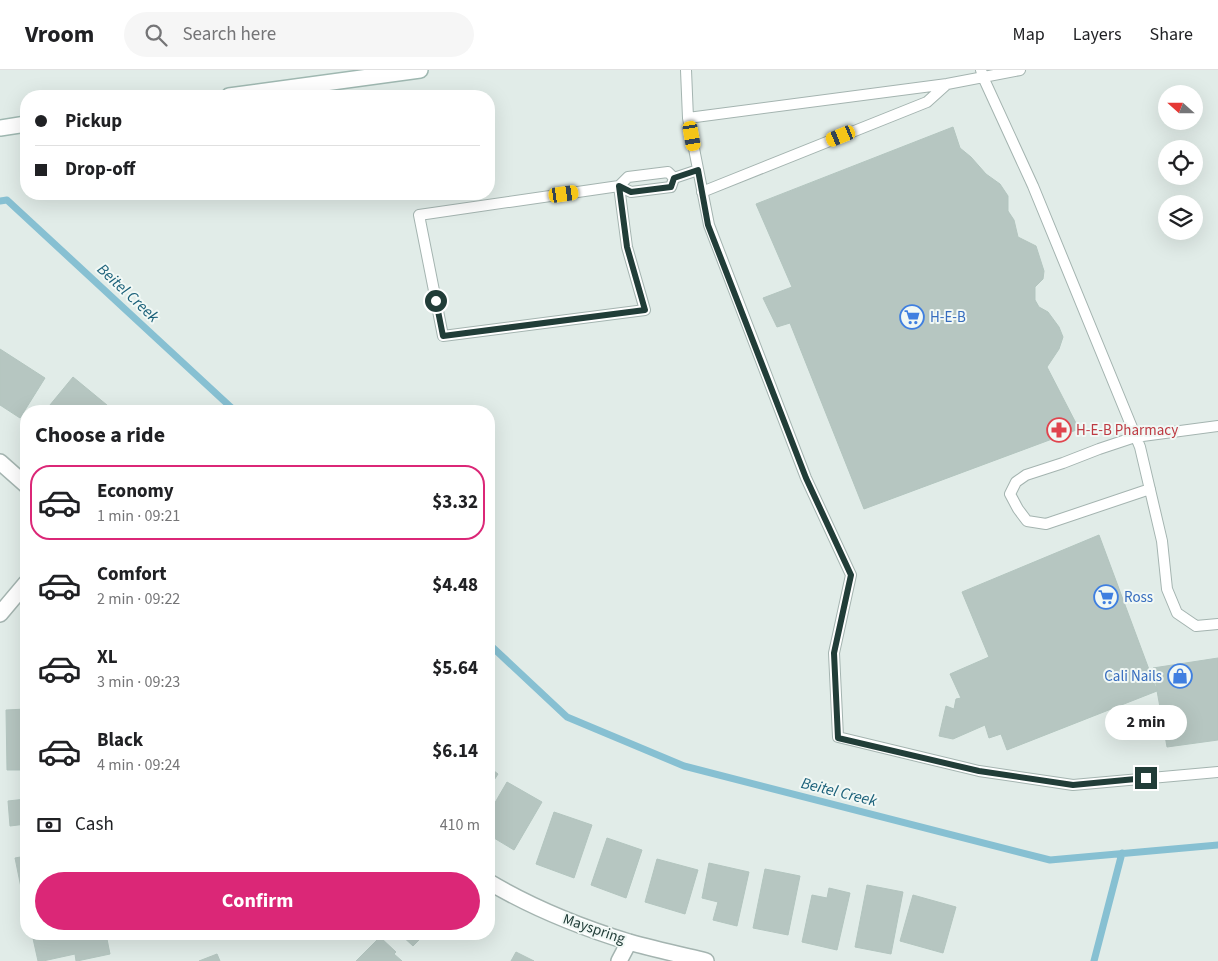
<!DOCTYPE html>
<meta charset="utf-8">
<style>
body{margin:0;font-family:"Source Sans 3",sans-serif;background:#f6f6f6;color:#202124;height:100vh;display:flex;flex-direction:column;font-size:19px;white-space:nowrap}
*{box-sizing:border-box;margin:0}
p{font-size:16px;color:#757577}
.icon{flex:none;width:28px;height:28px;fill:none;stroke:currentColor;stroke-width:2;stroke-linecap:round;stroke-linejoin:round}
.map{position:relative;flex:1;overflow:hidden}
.panel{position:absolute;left:20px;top:335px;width:475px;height:535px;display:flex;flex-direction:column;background:#fff;border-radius:20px;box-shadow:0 5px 20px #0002}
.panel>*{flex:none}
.banner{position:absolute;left:20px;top:20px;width:475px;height:110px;border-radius:20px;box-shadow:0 5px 20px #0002;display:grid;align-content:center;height:110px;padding:0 15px;background:#fff}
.needle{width:32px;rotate:291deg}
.tools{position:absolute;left:1158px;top:15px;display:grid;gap:10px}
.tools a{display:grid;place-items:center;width:45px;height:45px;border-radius:50%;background:#fff;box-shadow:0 5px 20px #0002;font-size:25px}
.end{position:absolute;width:22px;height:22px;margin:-11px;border:6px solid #213d38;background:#fff;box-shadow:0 0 0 2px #fff}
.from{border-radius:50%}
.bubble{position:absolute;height:35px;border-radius:18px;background:#fff;box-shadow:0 5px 20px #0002;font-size:16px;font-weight:700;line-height:35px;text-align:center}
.car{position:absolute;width:15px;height:30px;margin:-15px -8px;border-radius:6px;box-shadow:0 0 4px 1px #0007;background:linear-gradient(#f5c518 24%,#345 0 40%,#f5c518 0 76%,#345 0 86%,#f5c518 0)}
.banner b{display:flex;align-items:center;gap:18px;height:48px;font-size:19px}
.banner b+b{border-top:1px solid #e0e0e0}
.banner i{width:12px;height:12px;background:#202124}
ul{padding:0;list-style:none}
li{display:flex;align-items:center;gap:15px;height:75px;margin:0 10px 8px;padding:0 5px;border:2px solid transparent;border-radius:20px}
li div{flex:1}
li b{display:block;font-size:19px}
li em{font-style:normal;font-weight:700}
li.active{border-color:#db2777}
li>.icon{width:45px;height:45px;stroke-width:1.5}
h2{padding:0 15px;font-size:22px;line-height:60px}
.pay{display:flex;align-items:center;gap:12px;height:55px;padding:0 15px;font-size:19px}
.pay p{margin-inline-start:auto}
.primary-button{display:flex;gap:10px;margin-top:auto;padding:10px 15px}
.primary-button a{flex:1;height:58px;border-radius:30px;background:#db2777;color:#fff;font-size:20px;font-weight:700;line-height:58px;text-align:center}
header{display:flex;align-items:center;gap:30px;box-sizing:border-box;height:70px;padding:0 25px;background:#fff;border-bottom:1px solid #e0e0e0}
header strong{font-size:24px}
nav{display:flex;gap:28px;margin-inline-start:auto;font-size:18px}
.search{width:350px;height:45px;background:#f6f6f6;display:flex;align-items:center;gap:12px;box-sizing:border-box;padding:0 18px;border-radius:28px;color:#757577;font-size:19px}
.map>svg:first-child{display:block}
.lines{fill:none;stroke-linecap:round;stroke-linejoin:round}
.stream{stroke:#87c0d2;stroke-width:7}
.building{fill:#b6c6c1;stroke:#b3c5bf}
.lane-casing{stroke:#a4b4b0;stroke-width:12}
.street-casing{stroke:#a4b4b0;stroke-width:18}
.secondary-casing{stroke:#9fb8b1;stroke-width:18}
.lane{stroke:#fff;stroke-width:10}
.street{stroke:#fff;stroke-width:15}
.secondary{stroke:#fff;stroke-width:15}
.route{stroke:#213d38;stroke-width:6}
.labels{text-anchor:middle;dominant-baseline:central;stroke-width:4;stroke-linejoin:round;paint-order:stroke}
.shop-label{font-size:15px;fill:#366cbe;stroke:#f1f8f5;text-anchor:start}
.health-label{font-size:15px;fill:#be3a42;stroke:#f1f8f5;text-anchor:start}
.street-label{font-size:15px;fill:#213d38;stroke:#f1f8f5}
.water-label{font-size:16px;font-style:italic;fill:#1a6079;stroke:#f1f8f5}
</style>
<header>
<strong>Vroom</strong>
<div class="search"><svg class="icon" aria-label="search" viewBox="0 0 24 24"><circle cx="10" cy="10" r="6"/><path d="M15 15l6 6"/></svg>Search here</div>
<nav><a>Map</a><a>Layers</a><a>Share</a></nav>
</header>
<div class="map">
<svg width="1218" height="891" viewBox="0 0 1218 891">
<rect width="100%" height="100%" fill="#e1ece8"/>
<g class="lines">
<path class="stream" d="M0,131l7,-1 228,211
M489,574l78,73 117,49 366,94 168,-15
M1094,891l28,-108"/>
</g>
<path class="building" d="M953,57l7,21 11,9 15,17 14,10 8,12v15l6,9 4,17 18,9 8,25 -1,8 -8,8v13l4,7 9,5 11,15 4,10 -4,12 -12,18 32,62 -215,80 -74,-186 -13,4 -14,-29 29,-11 -36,-83z
M0,279l45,29 -25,40 -20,-13z
M73,307l40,33 -1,1h-67z
M1099,465l58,156 -150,59 -6,-16 -12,4 -4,-13 -32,14 -14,-3 7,-30 8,3 2,-10 5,-1 -11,-24 39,-17 -27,-65z
M1218,588v82l-51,7 -14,-79z
M26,639v61h-19l-1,-60z
M489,697l9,7 -9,14z
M507,712l35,20 -28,48 -25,-15v-22z
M26,729v25l-16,2 -2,-25z
M554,742l38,13 -18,53 -38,-14z
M607,768l35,12 -16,48 -35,-13z
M26,786v51h-1l-10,-49z
M657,789l41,11 -13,44 -40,-12z
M709,793l40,9 -12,54 -24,-6 5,-18 -16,-4z
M765,799l35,7 -12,59 -35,-7z
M867,815l36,7 -12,62 -36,-7z
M829,818l21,5 -13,57 -35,-8 10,-47 15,3z
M913,825l43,12 -13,46 -43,-12z
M32,864h74l4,20 -33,7h-1l-1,-7 -32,7h-5z
M400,864h25l-12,12z
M380,867l16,15 -2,2 8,7h-46z
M516,882l18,9h-23z
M217,884l3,7h-21z"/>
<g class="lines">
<g class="lane-casing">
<path id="lane" d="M686,0l2,48 259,-34 73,-14
M981,0l2,7 50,109 107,261 22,94 5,48 10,24 19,13 22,-2
M688,48l21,107 97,253 45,97 -17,78 4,84 141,34 94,14 145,-13
M674,108l24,-8
M619,116l8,61 18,63 -202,26 -24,-121 200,-29 12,6 40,-5 3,-9
M619,116l9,-9 40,-5 6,6
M702,122l225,-90 20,-18
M1150,419l-104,35 -19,-3 -9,-12 -8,-15 6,-12 10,-7 37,-12 36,-14 36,-12 83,-11"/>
</g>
<g class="street-casing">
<path id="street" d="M0,392l26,23
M0,544l26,-31
M489,812c44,26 91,45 140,60 25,7 52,13 77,19
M619,891l10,-19"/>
</g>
<g class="secondary-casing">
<path id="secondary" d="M229,26l191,-26
M0,58l26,-4"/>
</g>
<use href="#lane" class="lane"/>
<use href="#street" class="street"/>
<use href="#secondary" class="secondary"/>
</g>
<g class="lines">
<path class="route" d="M436,231l7,35 202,-26 -18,-63 -8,-61 12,6 40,-5 3,-9 24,-8 10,55 98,253 45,97 -17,78 4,85 141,33 94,14 73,-7"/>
</g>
<defs>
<g id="supermarket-ring" transform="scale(1.25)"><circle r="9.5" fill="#f1f8f5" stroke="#3f7fe0" stroke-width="1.5"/><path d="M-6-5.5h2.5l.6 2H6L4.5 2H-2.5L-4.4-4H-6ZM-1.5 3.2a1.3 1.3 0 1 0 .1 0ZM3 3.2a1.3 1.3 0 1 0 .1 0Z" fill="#3f7fe0"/></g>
<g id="pharmacy-ring" transform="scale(1.25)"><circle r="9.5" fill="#f1f8f5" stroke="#e0444e" stroke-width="1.5"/><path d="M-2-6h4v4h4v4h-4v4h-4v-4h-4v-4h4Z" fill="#e0444e"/></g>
<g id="shop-ring" transform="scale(1.25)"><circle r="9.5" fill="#f1f8f5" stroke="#3f7fe0" stroke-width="1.5"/><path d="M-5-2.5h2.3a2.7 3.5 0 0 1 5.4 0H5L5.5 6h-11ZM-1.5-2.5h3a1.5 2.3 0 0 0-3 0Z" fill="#3f7fe0"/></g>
</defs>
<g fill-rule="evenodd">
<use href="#supermarket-ring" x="912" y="247"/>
<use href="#pharmacy-ring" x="1059" y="360"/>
<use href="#supermarket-ring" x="1106" y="527"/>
<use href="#shop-ring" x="1180" y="606"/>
</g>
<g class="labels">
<g class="shop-label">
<text x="930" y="247">H-E-B</text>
<text x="1124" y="527">Ross</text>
<text x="1162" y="606" text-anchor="end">Cali Nails</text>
</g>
<g class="health-label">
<text x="1076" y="360">H-E-B Pharmacy</text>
</g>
<g class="street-label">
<text transform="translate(594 859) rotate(19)">Mayspring</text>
</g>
<g class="water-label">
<text transform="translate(128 223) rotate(43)">Beitel Creek</text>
<text transform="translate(839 722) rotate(14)">Beitel Creek</text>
</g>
</g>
</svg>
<div class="tools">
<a><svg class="needle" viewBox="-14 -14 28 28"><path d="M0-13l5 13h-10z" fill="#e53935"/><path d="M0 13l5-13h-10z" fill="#757577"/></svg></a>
<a><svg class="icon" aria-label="locate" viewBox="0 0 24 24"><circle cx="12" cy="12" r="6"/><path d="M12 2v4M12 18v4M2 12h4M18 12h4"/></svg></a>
<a><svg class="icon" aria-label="layers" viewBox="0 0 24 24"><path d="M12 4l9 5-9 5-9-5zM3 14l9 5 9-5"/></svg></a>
</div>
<i class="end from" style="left:436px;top:231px"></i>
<i class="end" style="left:1146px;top:708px"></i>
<div class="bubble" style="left:1105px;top:635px;width:82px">2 min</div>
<i class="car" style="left:692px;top:66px;rotate:170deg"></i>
<i class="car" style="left:841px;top:66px;rotate:248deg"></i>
<i class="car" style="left:564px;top:124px;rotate:82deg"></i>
<div class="banner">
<b><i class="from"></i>Pickup</b>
<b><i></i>Drop-off</b>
</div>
<section class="panel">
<h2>Choose a ride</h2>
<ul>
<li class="active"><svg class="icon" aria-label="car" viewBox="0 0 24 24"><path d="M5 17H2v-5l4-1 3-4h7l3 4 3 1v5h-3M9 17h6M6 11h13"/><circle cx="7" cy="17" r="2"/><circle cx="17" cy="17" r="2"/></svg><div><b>Economy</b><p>1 min · 09:21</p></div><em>$3.32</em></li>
<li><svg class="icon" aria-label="car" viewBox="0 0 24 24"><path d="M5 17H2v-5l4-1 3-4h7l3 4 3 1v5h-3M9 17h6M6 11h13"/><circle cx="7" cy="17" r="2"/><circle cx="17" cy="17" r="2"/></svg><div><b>Comfort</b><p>2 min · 09:22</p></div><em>$4.48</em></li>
<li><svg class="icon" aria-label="car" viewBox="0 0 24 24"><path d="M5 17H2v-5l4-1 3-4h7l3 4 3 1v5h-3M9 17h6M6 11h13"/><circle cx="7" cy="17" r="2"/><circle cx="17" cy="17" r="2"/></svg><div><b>XL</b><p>3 min · 09:23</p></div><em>$5.64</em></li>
<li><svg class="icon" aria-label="car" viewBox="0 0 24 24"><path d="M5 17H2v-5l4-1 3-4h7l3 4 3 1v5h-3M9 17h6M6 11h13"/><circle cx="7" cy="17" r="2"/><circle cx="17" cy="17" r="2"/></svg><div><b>Black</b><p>4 min · 09:24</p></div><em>$6.14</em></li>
</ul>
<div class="pay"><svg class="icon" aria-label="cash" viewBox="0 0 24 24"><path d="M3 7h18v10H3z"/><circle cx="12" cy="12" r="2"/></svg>Cash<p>410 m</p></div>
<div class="primary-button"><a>Confirm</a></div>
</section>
</div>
